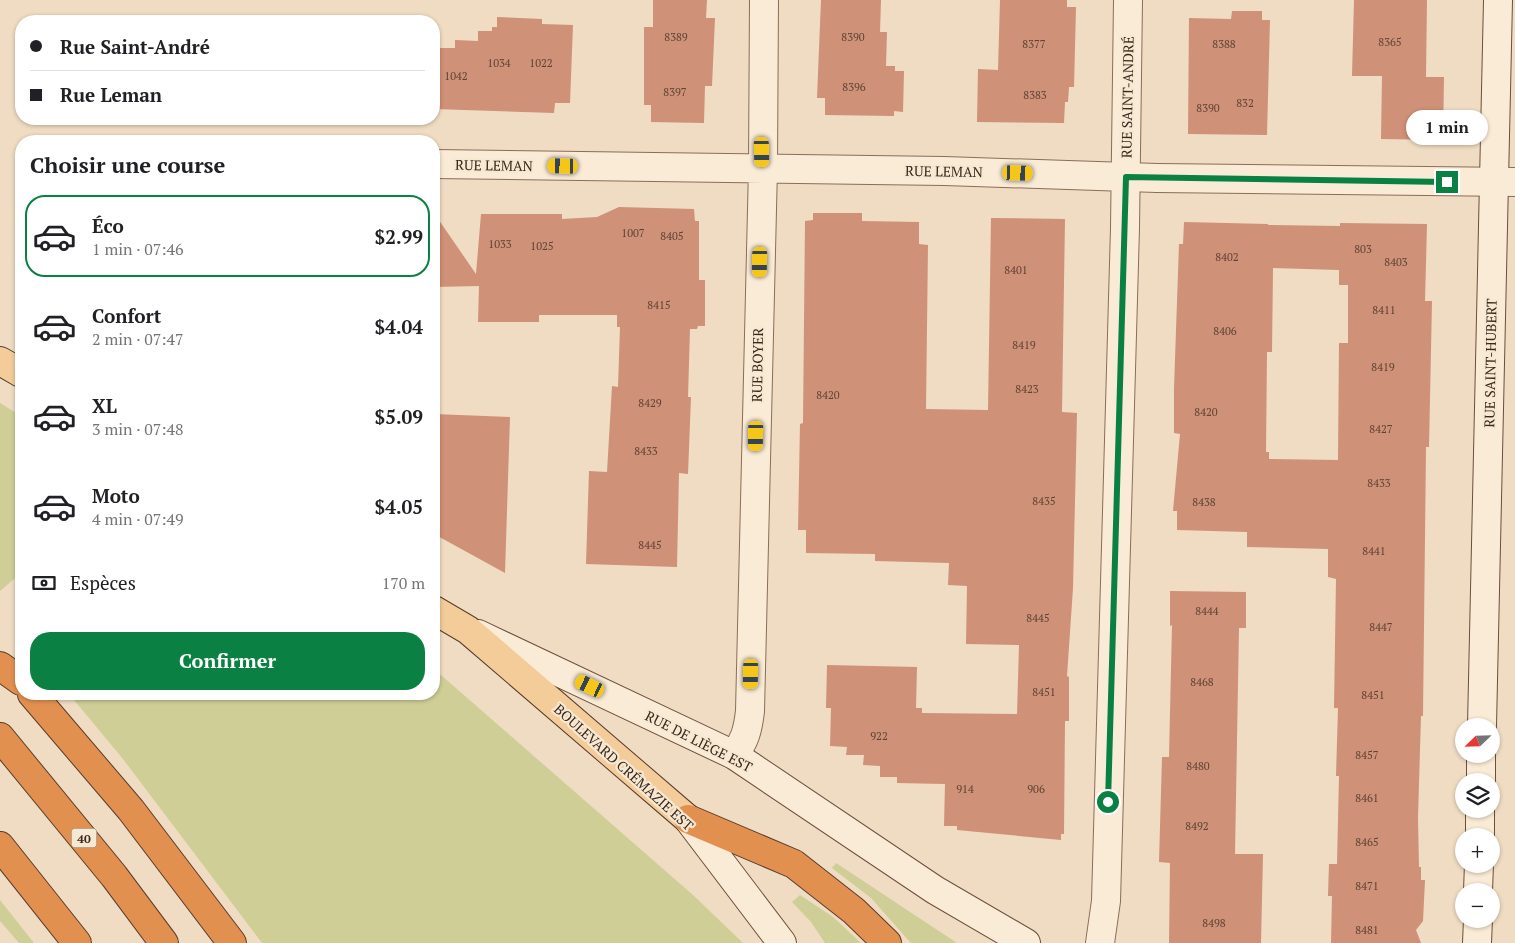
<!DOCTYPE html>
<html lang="fr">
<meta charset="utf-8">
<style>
body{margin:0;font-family:"PT Serif",serif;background:#f6f6f6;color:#202124;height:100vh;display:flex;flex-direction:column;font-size:19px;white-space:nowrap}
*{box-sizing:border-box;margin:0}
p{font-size:16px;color:#757577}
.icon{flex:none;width:28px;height:28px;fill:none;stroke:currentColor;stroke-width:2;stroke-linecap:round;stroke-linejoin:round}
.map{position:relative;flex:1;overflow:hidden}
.side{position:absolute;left:15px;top:135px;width:425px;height:565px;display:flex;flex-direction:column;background:#fff;border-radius:20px;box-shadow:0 1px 4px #0004}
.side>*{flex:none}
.top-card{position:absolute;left:15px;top:15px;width:425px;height:110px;border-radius:20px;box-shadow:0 1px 4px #0004;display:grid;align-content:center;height:110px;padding:0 15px;background:#fff}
.needle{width:32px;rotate:247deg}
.fabs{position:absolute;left:1455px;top:718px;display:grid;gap:10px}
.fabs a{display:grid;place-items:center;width:45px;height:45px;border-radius:50%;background:#fff;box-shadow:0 1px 4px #0004;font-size:25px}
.end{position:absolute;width:22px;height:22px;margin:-11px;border:6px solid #0b8043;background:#fff;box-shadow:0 0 0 2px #fff}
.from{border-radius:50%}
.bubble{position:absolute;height:35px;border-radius:18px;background:#fff;box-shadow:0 1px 4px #0004;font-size:16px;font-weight:700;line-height:35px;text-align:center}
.car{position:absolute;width:15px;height:30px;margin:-15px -8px;border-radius:6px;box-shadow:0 0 4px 1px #0007;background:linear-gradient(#f5c518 24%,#345 0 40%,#f5c518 0 76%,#345 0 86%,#f5c518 0)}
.top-card b{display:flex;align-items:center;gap:18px;height:48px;font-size:19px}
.top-card b+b{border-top:1px solid #e0e0e0}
.top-card i{width:12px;height:12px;background:#202124}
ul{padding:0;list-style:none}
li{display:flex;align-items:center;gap:15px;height:82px;margin:0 10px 8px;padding:0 5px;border:2px solid transparent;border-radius:20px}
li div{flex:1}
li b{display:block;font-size:19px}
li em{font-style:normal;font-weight:700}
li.on{border-color:#0b8043}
li>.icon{width:45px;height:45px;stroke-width:1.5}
h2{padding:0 15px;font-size:22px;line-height:60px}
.pay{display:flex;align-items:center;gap:12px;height:55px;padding:0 15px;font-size:19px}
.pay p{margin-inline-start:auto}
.cta{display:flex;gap:10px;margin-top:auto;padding:10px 15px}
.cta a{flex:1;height:58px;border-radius:20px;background:#0b8043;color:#fff;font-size:20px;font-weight:700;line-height:58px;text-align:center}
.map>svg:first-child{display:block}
.green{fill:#cece96}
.building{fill:#cf9177;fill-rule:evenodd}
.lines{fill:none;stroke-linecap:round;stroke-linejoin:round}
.street-casing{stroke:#8a6d59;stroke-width:30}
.secondary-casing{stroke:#6c4e3c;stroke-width:30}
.primary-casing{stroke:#583c2d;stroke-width:30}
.highway-casing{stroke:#583c2d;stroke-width:30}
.street{stroke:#faebd6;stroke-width:28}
.secondary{stroke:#faebd6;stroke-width:28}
.primary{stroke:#f4cc99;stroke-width:28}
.highway{stroke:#e29050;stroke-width:28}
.route{stroke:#0b8043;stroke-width:6}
.labels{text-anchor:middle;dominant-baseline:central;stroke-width:4.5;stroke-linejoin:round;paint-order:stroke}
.number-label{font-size:11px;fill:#5e4234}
.shield{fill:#f7e8d2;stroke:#726153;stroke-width:1}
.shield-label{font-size:12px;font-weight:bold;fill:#39271d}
.street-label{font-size:14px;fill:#39271d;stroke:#f7e8d2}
</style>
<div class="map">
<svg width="1515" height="943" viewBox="0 0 1515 943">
<rect width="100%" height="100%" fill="#efdcc2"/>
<path class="green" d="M0,403l21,13v157l-21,18z
M434,669l259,226 50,48h-481l-139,-184 -54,-65h365z
M836,863l121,80h-46l-40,-45 -39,-30z
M800,895l33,22 28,26h-36l-14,-21 -19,-20z
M0,900l34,43h-15l-19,-22z"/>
<path class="building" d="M653,0h54l-1,18h9l-3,68h-7l-1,37 -53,-1v-17h-7v-78h9z
M821,0h60l-1,32h7l-1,34h9v5h9l-1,41 -9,-1v5l-69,-1v-17h-8z
M1000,0h67v7h9l-2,80h-5l-1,15h-3l-1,21 -87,-1 1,-53 20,1z
M1354,0h73l-1,77h18l-1,63 -62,-1 1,-63h-30z
M1232,11h30v9h8l-3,115 -79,-1 1,-116 42,1z
M497,17l45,2v5l31,1 -3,78h-15l-1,10 -120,-4v-61h21v-8l23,1v-10h14v-4h5z
M619,207l75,2 1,12h4v59h6v46h-7l-1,3h-7l-2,68h3l-3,77 -9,-1 -2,94 -91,-3 3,-93 18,1 5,-86 6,1 2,-60h-3v-12h-78v7h-61l1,-36 -45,1v-74l42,61 5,-60h81v5l35,-2z
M813,213h49v8l57,1v22l9,1 -2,164 62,1 3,-192 74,1 -3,193 15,1 -4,175 -6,88 2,1v44h-4l-1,113h-3v6l-104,-10v-4h-13l1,-42 -48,-1v-6h-17v-11l-17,-1 1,-10h-18l1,-8 -17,-1 1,-38h-5l1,-43 90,2 -1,41h6v5l95,1 2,-69 -53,-1 1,-58 -19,-1 1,-22 -74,-2v-7l-69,-1v-23h-8l2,-106 3,-1 2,-202 8,-1z
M1184,222l84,2v1l72,1v-3l87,1 -2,77h7l-3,146h-3l-3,269h-2l-3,102 1,49h2v13h4l-2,41 -7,9 5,13h-90l1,-47h-4l1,-32h8l2,-88h-3l2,-68h-4l2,-129 -8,-2v-28l-81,-2v-15l-70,-2v-19h-4l7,-77 -6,-1v-45l5,-144h4zM1273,268l66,2v15h9v58h-9l-1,117 -69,-1v-7h-3l1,-100h5z
M434,414l76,3 -5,156 -71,-39z
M1170,591l76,1v36h-7l-4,226h28l-2,89h-92l1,-80 -11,-1 3,-105h7l3,-132 -2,1z"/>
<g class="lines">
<g class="street-casing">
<path id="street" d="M434,164l510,7 213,7 358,4
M734,755c11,-14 14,-26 16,-44l13,-543 1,-168
M1100,943l6,-42 19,-673 3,-228"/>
</g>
<g class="secondary-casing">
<path id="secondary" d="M478,634l256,121 201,135 91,53
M1482,726l16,-726
M1481,781v-27
M688,819l94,124
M1480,836v-27
M1478,891l1,-27
M1477,943l1,-24"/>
</g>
<g class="primary-casing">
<path id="primary" d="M0,361l21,12
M434,610l34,20 220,189"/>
</g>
<g class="highway-casing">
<path id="highway" d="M0,666l21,15
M32,694l99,116 101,133
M0,737l114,139 50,67
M688,819l106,45 60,47 33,32
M0,846l77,97"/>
</g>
<use href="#street" class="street"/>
<use href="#secondary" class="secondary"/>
<use href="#primary" class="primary"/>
<use href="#highway" class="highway"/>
</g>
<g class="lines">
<path class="route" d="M1108,802l18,-625 321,5"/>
</g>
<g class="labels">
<g class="number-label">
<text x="676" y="37">8389</text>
<text x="853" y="37">8390</text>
<text x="1390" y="42">8365</text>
<text x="1034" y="44">8377</text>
<text x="1224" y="44">8388</text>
<text x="499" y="63">1034</text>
<text x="541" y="63">1022</text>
<text x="456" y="76">1042</text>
<text x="854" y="87">8396</text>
<text x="675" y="92">8397</text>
<text x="1035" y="95">8383</text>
<text x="1245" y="103">832</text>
<text x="1208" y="108">8390</text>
<text x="633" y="233">1007</text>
<text x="672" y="236">8405</text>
<text x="500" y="244">1033</text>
<text x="542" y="246">1025</text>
<text x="1363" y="249">803</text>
<text x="1227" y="257">8402</text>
<text x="1396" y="262">8403</text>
<text x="1016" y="270">8401</text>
<text x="659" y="305">8415</text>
<text x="1384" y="310">8411</text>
<text x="1225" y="331">8406</text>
<text x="1024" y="345">8419</text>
<text x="1383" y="367">8419</text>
<text x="1027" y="389">8423</text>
<text x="828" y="395">8420</text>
<text x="650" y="403">8429</text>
<text x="1206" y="412">8420</text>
<text x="1381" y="429">8427</text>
<text x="646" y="451">8433</text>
<text x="1379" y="483">8433</text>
<text x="1044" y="501">8435</text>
<text x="1204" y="502">8438</text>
<text x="650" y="545">8445</text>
<text x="1374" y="551">8441</text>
<text x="1207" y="611">8444</text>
<text x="1038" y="618">8445</text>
<text x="1381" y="627">8447</text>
<text x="1202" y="682">8468</text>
<text x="1044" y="692">8451</text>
<text x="1373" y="695">8451</text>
<text x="879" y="736">922</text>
<text x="1367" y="755">8457</text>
<text x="1198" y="766">8480</text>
<text x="965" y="789">914</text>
<text x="1036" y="789">906</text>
<text x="1367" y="798">8461</text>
<text x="1197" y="826">8492</text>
<text x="1367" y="842">8465</text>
<text x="1367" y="886">8471</text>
<text x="1214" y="923">8498</text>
<text x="1367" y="930">8481</text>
</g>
<rect class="shield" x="71.5" y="828.5" width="25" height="19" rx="4"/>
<g class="shield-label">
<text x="84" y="838">40</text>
</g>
<g class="street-label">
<text transform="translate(1127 97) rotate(-89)">RUE SAINT-ANDRÉ</text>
<text transform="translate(494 165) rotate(1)">RUE LEMAN</text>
<text transform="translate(944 171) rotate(1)">RUE LEMAN</text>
<text transform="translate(1490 363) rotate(-89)">RUE SAINT-HUBERT</text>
<text transform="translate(757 365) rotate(-89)">RUE BOYER</text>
<text transform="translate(699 741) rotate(27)">RUE DE LIÈGE EST</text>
<text transform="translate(624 767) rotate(42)">BOULEVARD CRÉMAZIE EST</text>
</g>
</g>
</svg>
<div class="fabs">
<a><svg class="needle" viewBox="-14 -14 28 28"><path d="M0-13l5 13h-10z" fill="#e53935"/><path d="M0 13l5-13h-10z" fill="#757577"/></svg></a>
<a><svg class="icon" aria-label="layers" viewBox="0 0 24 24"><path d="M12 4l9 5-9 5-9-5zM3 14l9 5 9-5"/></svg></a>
<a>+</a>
<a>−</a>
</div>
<i class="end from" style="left:1108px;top:802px"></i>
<i class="end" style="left:1447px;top:182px"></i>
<div class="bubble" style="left:1406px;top:110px;width:82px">1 min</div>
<i class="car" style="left:762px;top:152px;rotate:179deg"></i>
<i class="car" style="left:563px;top:166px;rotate:271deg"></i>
<i class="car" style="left:1018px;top:173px;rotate:92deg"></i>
<i class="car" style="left:760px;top:262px;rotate:181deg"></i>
<i class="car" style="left:756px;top:436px;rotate:181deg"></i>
<i class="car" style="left:751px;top:674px;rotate:181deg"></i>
<i class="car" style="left:590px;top:686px;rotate:296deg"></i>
<div class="top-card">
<b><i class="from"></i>Rue Saint-André</b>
<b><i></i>Rue Leman</b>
</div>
<section class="side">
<h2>Choisir une course</h2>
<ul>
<li class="on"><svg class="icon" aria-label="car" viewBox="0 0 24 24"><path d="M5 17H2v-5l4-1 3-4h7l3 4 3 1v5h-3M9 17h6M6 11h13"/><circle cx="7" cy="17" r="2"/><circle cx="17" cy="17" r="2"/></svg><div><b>Éco</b><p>1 min · 07:46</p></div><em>$2.99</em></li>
<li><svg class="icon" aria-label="car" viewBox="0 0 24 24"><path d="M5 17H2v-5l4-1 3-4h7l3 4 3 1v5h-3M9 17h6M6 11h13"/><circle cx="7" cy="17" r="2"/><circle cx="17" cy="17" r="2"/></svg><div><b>Confort</b><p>2 min · 07:47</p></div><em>$4.04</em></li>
<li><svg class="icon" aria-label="car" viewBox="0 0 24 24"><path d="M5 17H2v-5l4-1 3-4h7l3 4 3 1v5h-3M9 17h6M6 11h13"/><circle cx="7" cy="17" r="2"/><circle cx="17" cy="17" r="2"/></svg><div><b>XL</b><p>3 min · 07:48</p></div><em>$5.09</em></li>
<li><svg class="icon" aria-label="car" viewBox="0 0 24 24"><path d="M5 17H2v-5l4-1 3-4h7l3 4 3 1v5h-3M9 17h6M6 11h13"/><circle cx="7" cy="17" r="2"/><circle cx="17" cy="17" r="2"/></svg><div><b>Moto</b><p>4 min · 07:49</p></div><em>$4.05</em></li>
</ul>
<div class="pay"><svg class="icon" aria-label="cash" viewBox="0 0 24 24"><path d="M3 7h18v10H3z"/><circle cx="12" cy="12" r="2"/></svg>Espèces<p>170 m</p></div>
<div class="cta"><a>Confirmer</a></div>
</section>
</div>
